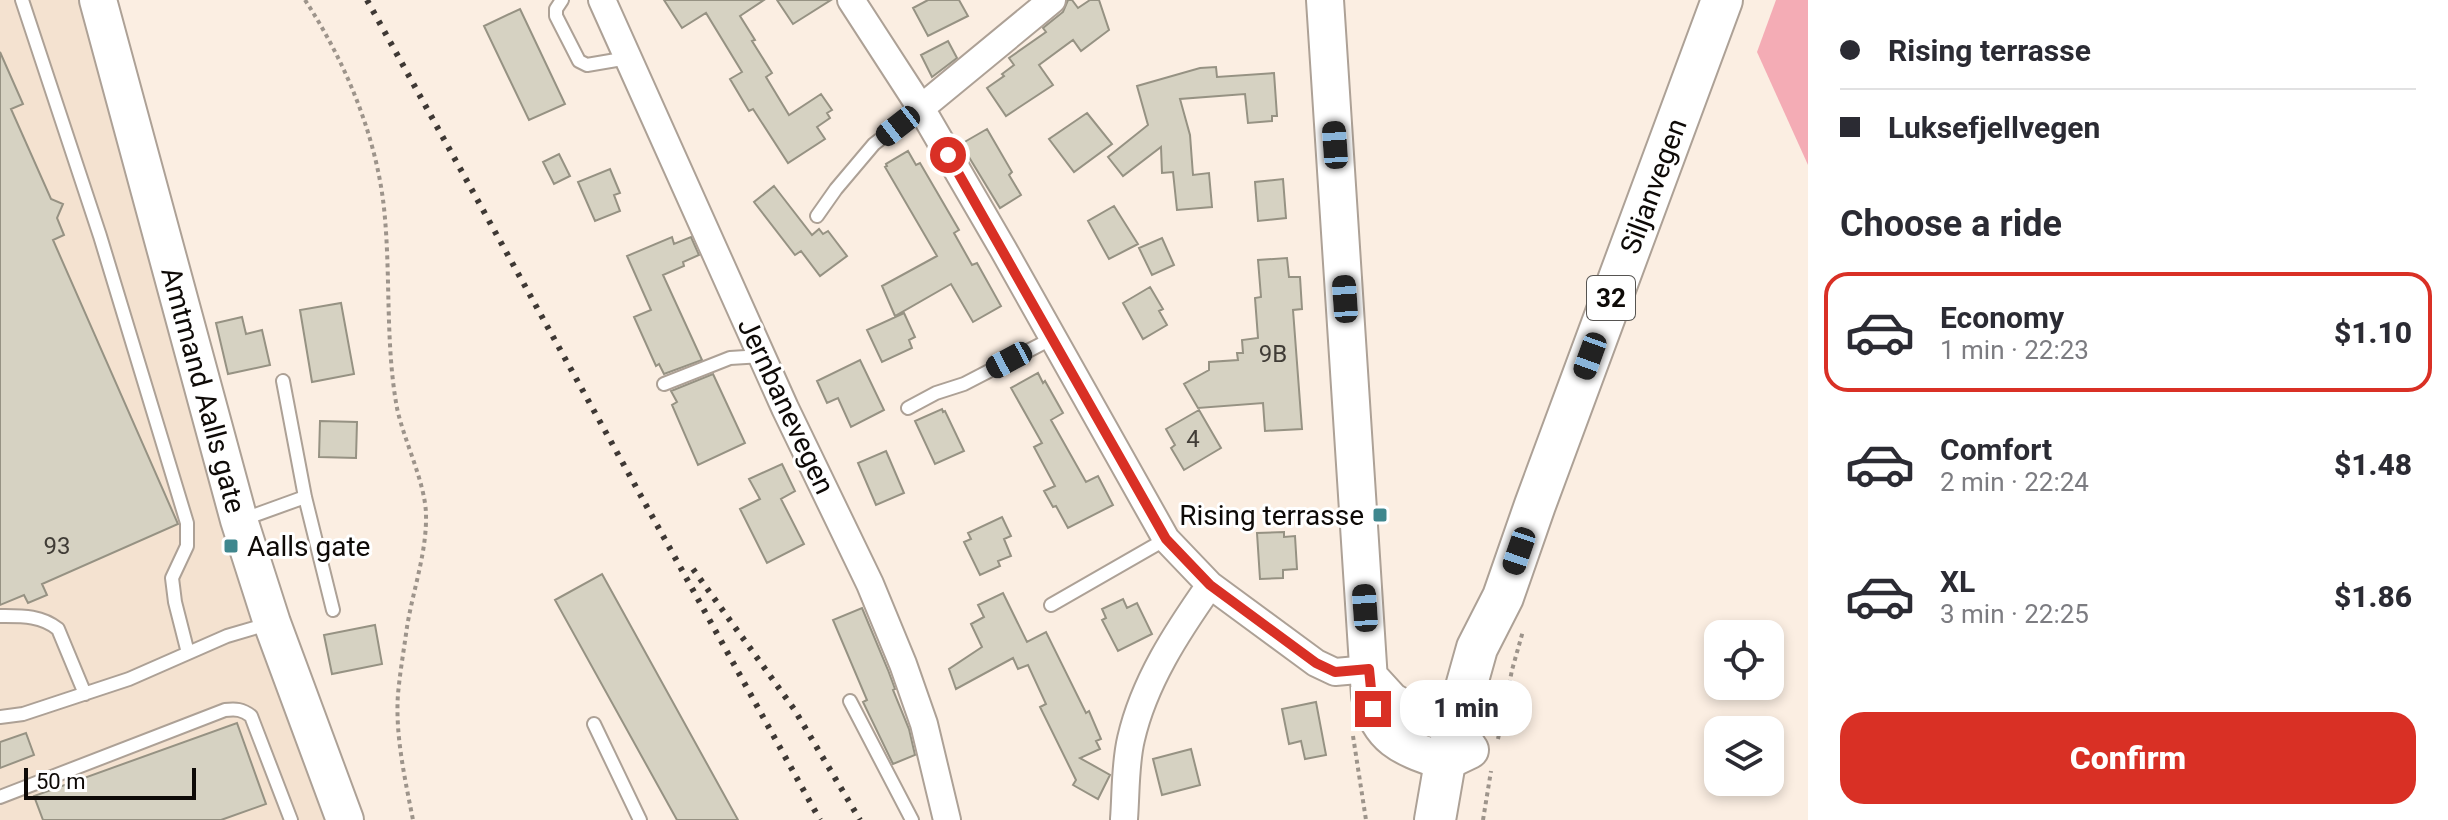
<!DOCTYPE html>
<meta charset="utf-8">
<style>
body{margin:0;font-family:Roboto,sans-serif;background:#f7f7f7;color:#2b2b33;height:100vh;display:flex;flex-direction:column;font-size:30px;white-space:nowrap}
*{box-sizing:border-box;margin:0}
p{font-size:26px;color:#7c7c81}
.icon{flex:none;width:44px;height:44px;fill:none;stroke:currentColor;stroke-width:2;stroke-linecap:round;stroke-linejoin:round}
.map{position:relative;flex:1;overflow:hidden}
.sheet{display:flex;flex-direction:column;background:#fff;width:640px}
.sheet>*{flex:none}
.banner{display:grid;align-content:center;height:176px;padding:0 32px;background:#fff}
.tools{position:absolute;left:1704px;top:620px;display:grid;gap:16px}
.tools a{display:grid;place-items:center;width:80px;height:80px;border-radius:16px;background:#fff;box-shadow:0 4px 12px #0003;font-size:40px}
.scale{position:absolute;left:24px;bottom:20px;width:172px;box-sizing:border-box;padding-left:8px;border:4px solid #0e0a07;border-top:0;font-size:22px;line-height:28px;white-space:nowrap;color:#0e0a07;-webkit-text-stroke:6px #fff;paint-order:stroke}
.end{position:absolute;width:36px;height:36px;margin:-18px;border:10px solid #d93025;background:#fff;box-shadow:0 0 0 4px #fff}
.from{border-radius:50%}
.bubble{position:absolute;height:56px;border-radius:24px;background:#fff;box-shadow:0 4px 12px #0003;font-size:26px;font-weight:800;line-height:56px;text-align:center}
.car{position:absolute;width:24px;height:48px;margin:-24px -12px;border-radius:10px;box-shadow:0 0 6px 2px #0007;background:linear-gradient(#222 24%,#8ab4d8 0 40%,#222 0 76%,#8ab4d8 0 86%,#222 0)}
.banner b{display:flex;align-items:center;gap:28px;height:76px;font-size:30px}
.banner b+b{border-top:2px solid #e1e1e2}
.banner i{width:20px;height:20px;background:#2b2b33}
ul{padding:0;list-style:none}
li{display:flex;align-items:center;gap:24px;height:120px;margin:0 16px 12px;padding:0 16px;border:4px solid transparent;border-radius:24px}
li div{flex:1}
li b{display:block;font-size:30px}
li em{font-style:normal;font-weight:800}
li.on{border-color:#d93025}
li>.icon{width:72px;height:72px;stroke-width:1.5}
h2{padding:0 32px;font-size:36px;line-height:96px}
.button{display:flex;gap:16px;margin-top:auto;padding:16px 32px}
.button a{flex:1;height:92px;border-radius:24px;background:#d93025;color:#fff;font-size:32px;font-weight:800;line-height:92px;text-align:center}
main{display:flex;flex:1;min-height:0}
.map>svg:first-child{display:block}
.built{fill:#f4e2d0}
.green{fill:#f4acb5}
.building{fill:#d6d2c2;stroke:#969283;stroke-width:2}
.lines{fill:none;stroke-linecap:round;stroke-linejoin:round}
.service-casing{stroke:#ada196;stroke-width:16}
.minor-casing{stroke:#ada196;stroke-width:30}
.secondary-casing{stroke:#ada196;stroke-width:40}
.primary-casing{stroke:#ada196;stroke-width:44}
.path{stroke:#9d948b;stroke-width:4;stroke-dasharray:4 4;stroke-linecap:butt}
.service{stroke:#fff;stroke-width:12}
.minor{stroke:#fff;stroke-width:26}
.secondary{stroke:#fff;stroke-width:36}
.primary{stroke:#fff;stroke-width:40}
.rail{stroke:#3e3834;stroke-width:6;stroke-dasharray:4 8;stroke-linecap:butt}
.route{stroke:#d93025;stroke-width:10}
.poi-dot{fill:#3f878e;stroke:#fff;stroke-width:3}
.labels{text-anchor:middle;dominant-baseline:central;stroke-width:6;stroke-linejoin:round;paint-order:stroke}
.number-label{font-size:24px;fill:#403c36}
.shield{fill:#fff;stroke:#565451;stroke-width:2}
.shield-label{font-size:26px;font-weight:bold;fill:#0e0a07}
.street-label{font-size:28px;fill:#0e0a07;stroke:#fff}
.poi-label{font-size:28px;fill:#0e0a07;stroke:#fff;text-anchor:end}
</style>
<main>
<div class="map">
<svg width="1808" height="820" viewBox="0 0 1808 820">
<rect width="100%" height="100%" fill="#fbeee2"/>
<path class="built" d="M0,0h98l247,820h-345z"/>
<path class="green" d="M1776,0h32v165l-51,-113z"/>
<path class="building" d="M664,0h100l-24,16 15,24 -3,1 20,32 -6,4 23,38 32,-21 11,16 -5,3 3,5 -13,9 8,12 -37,24 -35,-54 -4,2 -19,-32 12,-7 -36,-59 -24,15z
M777,0h54l-38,24z
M928,0h31l9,16 -40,20 -15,-28z
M1068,0h4l6,8 12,-8h9l10,30 -28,21 -8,-11 -34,25 14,20 -47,31 -19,-28 17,-12 -2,-2 12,-9 -5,-7 37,-26 -3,-4 20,-16z
M520,9l45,95 -36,16 -45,-94z
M948,41l9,17 -25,19 -11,-22z
M0,52l23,52 -12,5 40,90 12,5 -6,14 7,17 -11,5 125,284 -136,60 5,11 -19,8 -4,-8 -24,10z
M1216,67l1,10 57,-4 3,43h-5v5l-24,2 -3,-29 -65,5 10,36 3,40 16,-2 3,34 -35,3 -4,-38 -11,1 -1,-26 -38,29 -15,-19 40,-32 -11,-39 63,-18z
M1087,113l25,31 -38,28 -25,-33z
M987,129l25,43 -3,3 12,20 -21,13 -39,-64z
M908,151l8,14 4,-2 39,67 -5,3 18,32 5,-2 24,43 -28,16 -22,-38 -56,32 -13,-30 55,-30 -52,-89 2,-1 -1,-2z
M559,154l11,22 -16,8 -11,-22z
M610,169l10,24 -6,2 6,16 -25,10 -17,-39z
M1283,179l3,39 -28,3 -3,-39z
M774,186l38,49 7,-6 4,5 5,-3 19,25 -27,20 -19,-25 -6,4 -41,-53z
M1114,206l24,38 -29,15 -21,-38z
M672,237l2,7 17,-7 8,18 -16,7 1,4 -21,9 39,85 -38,14 -5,-10 -3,2 -22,-49 17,-7 -24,-54z
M1162,238l12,27 -22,10 -13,-27z
M1287,258l2,19h11l2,32 -9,1 9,119 -37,2 -2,-28 -65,5 -14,-24 25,-14v-8l29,-2 -1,-7h6l-1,-13 16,-2 -3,-40 6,-1 -3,-37z
M1150,287l13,22 -4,2 8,14 -24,14 -20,-36z
M341,303l13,71 -42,8 -12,-72z
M904,313l11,24 -6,3 3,8 -30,14 -15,-32z
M242,317l4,17 16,-4 8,35 -42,9 -12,-51z
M860,360l24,50 -33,17 -13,-29 -11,5 -10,-22z
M1038,373l5,10 2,-2 18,32 -12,7 35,62 12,-6 15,29 -45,23 -12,-22 -3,1 -9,-16 11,-5 -21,-39 8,-4 -31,-55z
M713,374l32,69 -47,22 -26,-60 5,-3 -6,-11z
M942,409l1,3 2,-1 19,40 -29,13 -20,-43z
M1199,410l22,38 -37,22 -13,-22 4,-3 -9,-16z
M320,421l37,1 -1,36 -37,-1z
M886,451l18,42 -28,12 -18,-42z
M782,464l13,27 -14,8 23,45 -37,19 -27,-54 20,-10 -11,-20z
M1002,517l9,19 -7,3 7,17 -13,5 2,5 -20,9 -16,-33 7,-3 -3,-6z
M1284,532v5l11,-1 2,33 -14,1v8l-23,1 -3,-46z
M602,574l136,246h-61l-122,-220z
M1003,593l24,49 19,-10 40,81 3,-2 12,28 -5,2 4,8 -20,9 30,17 -12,24 -25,-14 3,-5 -36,-73 6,-3 -18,-39 -10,4 -5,-11 -57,31 -7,-20 33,-22 -11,-23 13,-7 -6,-12z
M1123,599l4,9 10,-5 15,31 -34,17 -16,-31 4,-2 -4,-9z
M862,608l26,62 7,19 -2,1 16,39 6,26 -22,9 -30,-62 4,-2 -34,-80z
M375,625l7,39 -50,10 -8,-39z
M1316,702l10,53 -21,4 -4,-18 -12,3 -7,-35z
M237,723l29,81 -45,16h-178l-9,-24z
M26,733l8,22 -34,13v-26z
M1191,749l9,36 -38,10 -9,-36z"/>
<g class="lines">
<g class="service-casing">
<path id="service" d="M22,0l78,236 87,287v23l-15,32 3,24 13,51
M562,0l-6,9v7l23,45 8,4 41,-7
M817,216l19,-27 38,-45 47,-36
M283,381l22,116 28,113
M664,384l66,-26 32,-2
M908,408l28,-15 28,-9 89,-46
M244,519l61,-22
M1051,605l115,-66
M0,616c21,0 41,-1 58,13l27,65
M850,701l62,119
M0,717l23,-3 106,-35 98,-43 41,-12
M594,724l46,96
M0,797l225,-87c11,-1 17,-1 26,6l40,104"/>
</g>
<g class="minor-casing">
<path id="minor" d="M602,0l183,408 85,176 33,80 21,60 23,96
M851,0l70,108 82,141 163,290 44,46 106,78 19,9 34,-3
M921,108l131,-108
M1124,819c2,-26 1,-55 7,-80 13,-57 46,-107 79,-154"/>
</g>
<g class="secondary-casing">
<g id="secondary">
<path id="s1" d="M98,0l141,520 33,103 73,197"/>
<path d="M1325,0l45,696c9,45 36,52 75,66l25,-12 -16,-24 -49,-17 -14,-8 -21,-23"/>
</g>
</g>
<g class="primary-casing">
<g id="primary">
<path id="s2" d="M1435,820l10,-58 32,-114 26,-51 32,-92 187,-505"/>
</g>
</g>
<path class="path" d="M305,0c40,61 71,135 79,208 7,67 1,135 13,200 7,33 28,74 29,106 1,38 -13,76 -19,113 -3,22 -7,45 -9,67 -3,41 7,85 15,126
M1353,736l13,84
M1498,739l14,-69 11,-39
M1483,820l8,-49"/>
<use href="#service" class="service"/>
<use href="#minor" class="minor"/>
<use href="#secondary" class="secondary"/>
<use href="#primary" class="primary"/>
<path class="rail" d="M367,0l453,820
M693,569l101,140 66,111"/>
</g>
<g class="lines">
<path class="route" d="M948,155l218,384 44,46 106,78 19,9 34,-3 4,40"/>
</g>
<g class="poi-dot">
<rect x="1372" y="507" width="16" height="16" rx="4"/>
<rect x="223" y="538" width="16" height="16" rx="4"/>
</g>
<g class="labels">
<g class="number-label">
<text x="1273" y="354">9B</text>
<text x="1193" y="439">4</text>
<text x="57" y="546">93</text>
</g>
<rect class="shield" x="1587" y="276" width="48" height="44" rx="6"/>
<g class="shield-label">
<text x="1611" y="298">32</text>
</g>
<g class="street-label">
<text stroke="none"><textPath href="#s2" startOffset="672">Siljanvegen</textPath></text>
<text stroke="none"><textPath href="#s1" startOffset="404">Amtmand Aalls gate</textPath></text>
<text transform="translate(786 406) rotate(65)">Jernbanevegen</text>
</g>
<g class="poi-label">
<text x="1364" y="515">Rising terrasse</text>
<text x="247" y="546" text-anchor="start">Aalls gate</text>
</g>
</g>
</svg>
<div class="tools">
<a><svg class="icon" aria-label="locate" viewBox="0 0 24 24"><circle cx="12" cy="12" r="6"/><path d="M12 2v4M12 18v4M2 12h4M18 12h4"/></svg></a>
<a><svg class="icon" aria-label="layers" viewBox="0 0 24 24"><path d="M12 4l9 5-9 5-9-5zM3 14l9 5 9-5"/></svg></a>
</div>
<div class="scale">50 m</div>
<i class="end from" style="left:948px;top:155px"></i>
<i class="end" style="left:1373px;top:709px"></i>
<div class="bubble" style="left:1400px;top:680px;width:132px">1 min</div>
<i class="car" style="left:898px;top:126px;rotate:232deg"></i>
<i class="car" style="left:1335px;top:145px;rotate:356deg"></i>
<i class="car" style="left:1345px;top:299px;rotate:356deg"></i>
<i class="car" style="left:1590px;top:356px;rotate:200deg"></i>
<i class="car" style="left:1009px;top:360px;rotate:242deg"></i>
<i class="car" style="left:1519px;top:551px;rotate:199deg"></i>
<i class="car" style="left:1365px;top:608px;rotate:356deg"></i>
</div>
<section class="sheet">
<div class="banner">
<b><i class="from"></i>Rising terrasse</b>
<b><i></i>Luksefjellvegen</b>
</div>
<h2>Choose a ride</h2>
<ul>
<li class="on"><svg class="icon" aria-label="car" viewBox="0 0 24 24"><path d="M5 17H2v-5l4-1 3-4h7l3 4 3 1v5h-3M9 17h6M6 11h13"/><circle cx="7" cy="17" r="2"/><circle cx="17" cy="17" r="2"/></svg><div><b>Economy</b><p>1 min · 22:23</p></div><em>$1.10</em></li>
<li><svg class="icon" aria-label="car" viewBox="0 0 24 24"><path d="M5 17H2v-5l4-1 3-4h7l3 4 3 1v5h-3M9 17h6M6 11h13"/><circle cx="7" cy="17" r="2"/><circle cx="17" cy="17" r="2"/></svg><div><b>Comfort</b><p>2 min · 22:24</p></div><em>$1.48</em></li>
<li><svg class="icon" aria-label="car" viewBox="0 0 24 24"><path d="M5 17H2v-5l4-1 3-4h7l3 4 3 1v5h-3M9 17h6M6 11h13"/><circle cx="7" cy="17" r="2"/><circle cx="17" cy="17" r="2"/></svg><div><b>XL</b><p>3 min · 22:25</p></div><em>$1.86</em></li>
</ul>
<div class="button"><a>Confirm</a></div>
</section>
</main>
